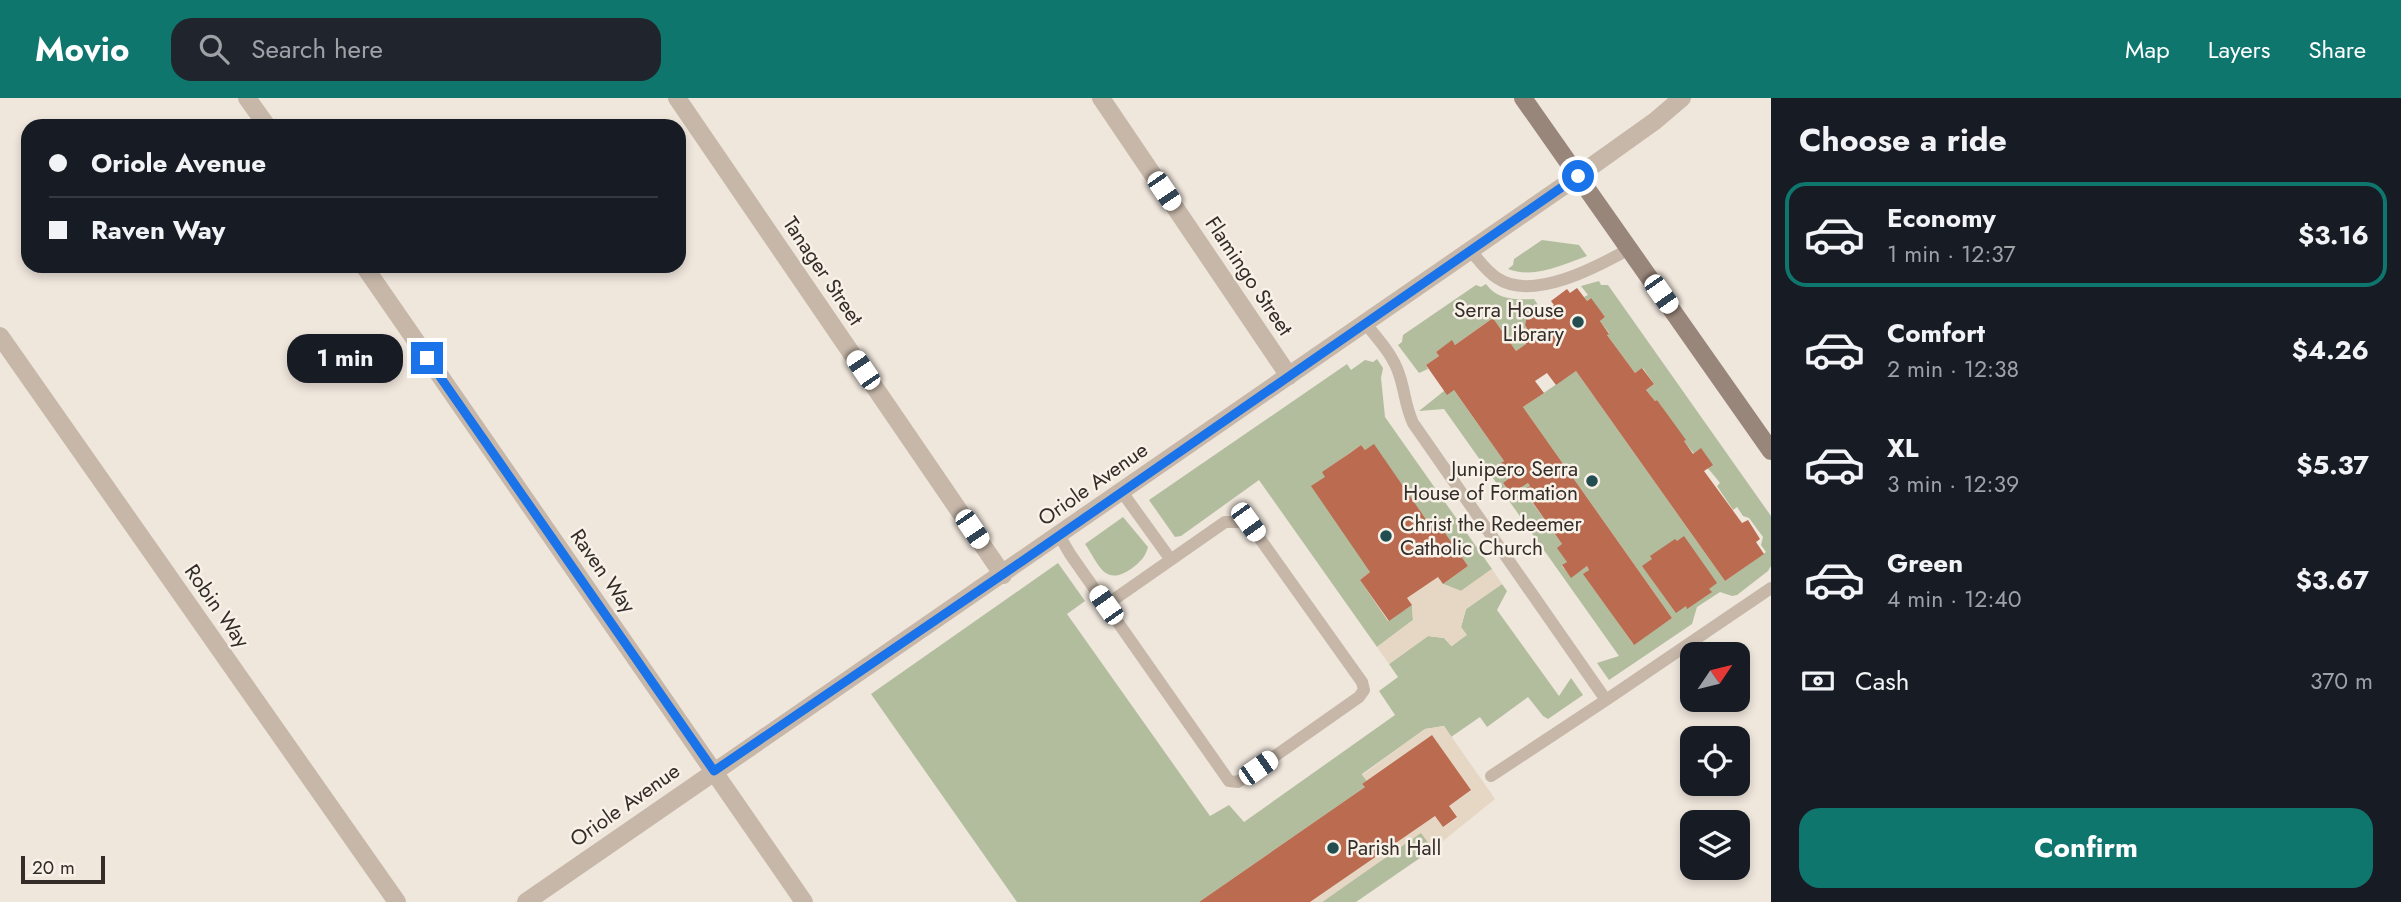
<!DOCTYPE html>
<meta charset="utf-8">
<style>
body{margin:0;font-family:Jost,sans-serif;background:#20242c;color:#f1f3f6;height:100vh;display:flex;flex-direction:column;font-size:26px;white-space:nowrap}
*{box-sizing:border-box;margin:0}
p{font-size:23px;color:#9ea1a6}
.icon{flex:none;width:38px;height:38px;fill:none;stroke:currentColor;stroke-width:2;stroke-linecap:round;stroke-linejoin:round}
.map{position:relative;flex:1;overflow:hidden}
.drawer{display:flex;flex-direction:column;background:#171b24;width:630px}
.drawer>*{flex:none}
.guide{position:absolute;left:21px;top:21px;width:665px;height:154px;border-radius:21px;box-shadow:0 4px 10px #0003;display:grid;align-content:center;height:154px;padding:0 28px;background:#171b24}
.needle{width:46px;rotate:55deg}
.fabs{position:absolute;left:1680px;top:544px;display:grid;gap:14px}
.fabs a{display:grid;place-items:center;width:70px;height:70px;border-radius:14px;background:#171b24;box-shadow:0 4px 10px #0003;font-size:35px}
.scale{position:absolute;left:21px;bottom:18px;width:84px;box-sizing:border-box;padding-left:7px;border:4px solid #342c28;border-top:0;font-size:19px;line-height:24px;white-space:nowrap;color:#342c28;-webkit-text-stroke:5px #f7f1e8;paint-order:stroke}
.end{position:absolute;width:32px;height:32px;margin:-16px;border:9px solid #1a73e8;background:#fff;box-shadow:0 0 0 4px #fff}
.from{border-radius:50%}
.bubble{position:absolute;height:49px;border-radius:21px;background:#171b24;box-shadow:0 4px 10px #0003;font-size:23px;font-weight:700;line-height:49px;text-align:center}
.car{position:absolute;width:21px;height:42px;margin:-21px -10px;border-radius:9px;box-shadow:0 0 5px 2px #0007;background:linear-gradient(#fff 24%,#345 0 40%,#fff 0 76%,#345 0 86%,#fff 0)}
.guide b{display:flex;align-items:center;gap:24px;height:66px;font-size:26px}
.guide b+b{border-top:2px solid #363941}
.guide i{width:18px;height:18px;background:#f1f3f6}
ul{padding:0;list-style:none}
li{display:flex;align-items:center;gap:21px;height:105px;margin:0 14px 10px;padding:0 14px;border:4px solid transparent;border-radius:21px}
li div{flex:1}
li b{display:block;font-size:26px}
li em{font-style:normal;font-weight:700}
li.active{border-color:#0f766e}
li>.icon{width:63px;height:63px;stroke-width:1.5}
h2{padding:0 28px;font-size:32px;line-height:84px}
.pay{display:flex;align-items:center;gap:18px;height:77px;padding:0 28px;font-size:26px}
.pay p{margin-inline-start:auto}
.primary-button{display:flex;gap:14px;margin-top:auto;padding:14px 28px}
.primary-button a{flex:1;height:80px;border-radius:21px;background:#0f766e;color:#fff;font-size:28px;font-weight:700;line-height:80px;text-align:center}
header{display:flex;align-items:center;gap:42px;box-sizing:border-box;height:98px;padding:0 35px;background:#0f766e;color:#fff}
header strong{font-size:33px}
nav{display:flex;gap:38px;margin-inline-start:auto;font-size:24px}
.search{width:490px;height:63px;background:#20242c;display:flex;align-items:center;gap:18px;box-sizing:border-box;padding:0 24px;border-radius:21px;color:#9ea1a6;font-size:26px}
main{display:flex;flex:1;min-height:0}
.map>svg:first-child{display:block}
.green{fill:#b2bd9e}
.plaza{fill:#e6d7c5}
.building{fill:#ba6b50}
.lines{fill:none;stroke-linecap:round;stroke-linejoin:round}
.lane{stroke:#c6b7a9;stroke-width:12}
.street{stroke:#c6b7a9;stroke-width:18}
.secondary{stroke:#99867b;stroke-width:18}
.route{stroke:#1a73e8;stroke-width:9}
.poi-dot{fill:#224e51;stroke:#f7f1e8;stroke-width:2.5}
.labels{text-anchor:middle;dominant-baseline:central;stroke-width:5;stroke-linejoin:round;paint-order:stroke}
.street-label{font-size:21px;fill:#342c28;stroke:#f7f1e8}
.poi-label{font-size:21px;fill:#342c28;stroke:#f7f1e8;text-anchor:end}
</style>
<header>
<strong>Movio</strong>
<div class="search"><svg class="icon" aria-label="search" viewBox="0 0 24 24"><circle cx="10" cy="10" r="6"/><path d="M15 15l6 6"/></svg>Search here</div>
<nav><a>Map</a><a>Layers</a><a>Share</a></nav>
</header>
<main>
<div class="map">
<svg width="1771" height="804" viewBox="0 0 1771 804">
<rect width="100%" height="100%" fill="#efe6dc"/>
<path class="green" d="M1542,142l37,5 8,11c-26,9 -52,23 -79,13l5,-4 1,-6z
M1599,183l2,4h7l163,231v50l-3,5 -31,24 -5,1 -12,-4 -23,15 -5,17 -83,56 -12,-17 22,-7 -175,-247 -25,2 25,-20 10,-1 50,71 -5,4 9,14 -5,4 7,11 18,-11 2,3 -6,5 38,53 5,18 -5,4 9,11 16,-11 2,4 -5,4 49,70 39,-26 -149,-211 53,-36 149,210 41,-29 -5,-7 2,-8 -14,-19 -6,-2 -6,-9 -4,3 -16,-24 3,-3c-11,-15 -25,-26 -36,-42l1,-1 -28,-40 -2,1 -9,-11 8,-6 -11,-16 -8,5 -28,-38 2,-2 -9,-12 5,-4 -15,-19 -3,3 -3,-4 4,-2 -7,-9z
M1486,186c11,16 30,16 48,15l8,12h-8l-7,5 -2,9 4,7 -8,5 5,7 -10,7 -23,-33 -38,27 -3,-4 -16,11 3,4 -13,9 2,4 -9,4 -21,-28 4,-3 1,-7 73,-50 5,2z
M1377,261l6,9 -2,10 4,39 107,152 -31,22 -18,-7 25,-18 -28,-39 -6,4 -60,-86 -9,5 -4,-5 -38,27 47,100 -10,8 28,41 24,-16 1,15 -36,27 -118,-167 -78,56 -6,1 -26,-37 198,-136 4,6 14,-10 8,2z
M1123,419l25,30c-3,11 -8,15 -17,22 -27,18 -32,-5 -46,-25z
M1058,465l27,38 -18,13 143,202 19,-11 15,17 151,-107 -16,-24 19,-14 -9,-13 39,-28 16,2 8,8 14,-11 -5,-8 5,-18 36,-25 5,7 -10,19 62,86 12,-18 12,17 -35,24 -5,-3 -15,-19 -41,30 -7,-10 -29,20 -7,-11 -19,3 -63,45 5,7 -5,3 3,3 -166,115h-182l-146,-208z
M1421,734l12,17 -77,53h-34z"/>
<path class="plaza" d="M1492,471l10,15 -36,25 -5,18 6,8 -16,11 -7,-8 -16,-2 -39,28 -12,-17 36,-27 -1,-15 -5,-7 31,-21 5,7 18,7z
M1444,628l51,73 -62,50 -12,-16 -99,69h-12l125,-86 8,11 14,-9 -8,-12 22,-16 -39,-55 -65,46 -5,-6 63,-46z"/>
<path class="building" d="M1577,190l10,13 4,-3 14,19 -5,4 9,13 -2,1 28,38 7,-5 12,16 -8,6 9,11 2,-1 29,40 -2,1 9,13 8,-6 12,17 -9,6 38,52 6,-3 12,19 -4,3 8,12 -39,27 -149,-210 -20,14 -9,-12 -12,8 9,12 -21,14 149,211 -38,27 -51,-71 6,-4 -2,-4 -16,12 -9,-13 5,-3 -10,-14 5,-4 -38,-54 6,-4 -2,-3 -17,11 -8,-11 5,-4 -10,-14 6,-4 -50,-71 -7,5 -21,-30 13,-9 -3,-4 16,-12 3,5 38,-27 23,33 10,-7 -5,-7 8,-5 -4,-7 2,-9 11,-6 9,8 3,-2 -4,-6 8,-5 -3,-4 16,-12 3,4z
M1374,346l60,87 6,-5 28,40 -25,18 -5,-7 -31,21 5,7 -23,16 -29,-41 10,-8 -59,-86 14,-9 -3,-5 28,-19 11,-8 4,5z
M1684,438l33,47 -8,6 3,3 -25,17 -1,-3 -10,7 -34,-47 10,-7 -2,-3 25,-17 2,2z
M1432,637l39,55 -22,16 8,11 -14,10 -8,-11 -125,86h-111l166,-115 -3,-3z"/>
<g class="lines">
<path class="lane" d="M1470,152c8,9 16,21 27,28 35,24 100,-11 132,-29
M1365,225c13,16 28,32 34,51 6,17 6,32 14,49l193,277 165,-112
M1122,394l49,68
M1059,437l11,19 159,227 9,1 121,-85 5,-7 -2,-8 -114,-160h-23l-119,83
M1491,678l115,-76"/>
<path class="street" d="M247,0l20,28
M677,0l326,477
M1101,0l188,278
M364,168l440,636
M0,238l397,566
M526,804l1052,-726 77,-55 27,-23"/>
<path class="secondary" d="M1523,0l248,353"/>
</g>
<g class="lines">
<path class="route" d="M427,260l287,413 307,-209 557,-386"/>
</g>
<g class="poi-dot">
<circle cx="1578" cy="224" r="7"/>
<circle cx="1592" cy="383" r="7"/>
<circle cx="1386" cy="438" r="7"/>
<circle cx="1333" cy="750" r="7"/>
</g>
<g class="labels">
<g class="street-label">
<text transform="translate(823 173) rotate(56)">Tanager Street</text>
<text transform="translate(1249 178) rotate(56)">Flamingo Street</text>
<text transform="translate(1093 386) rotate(-35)">Oriole Avenue</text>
<text transform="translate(603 473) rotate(55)">Raven Way</text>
<text transform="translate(217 508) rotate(55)">Robin Way</text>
<text transform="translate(625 707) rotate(-35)">Oriole Avenue</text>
</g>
<g class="poi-label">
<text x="1564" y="212">Serra House<tspan x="1564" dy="24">Library</tspan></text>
<text x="1578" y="371">Junipero Serra<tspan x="1578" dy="24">House of Formation</tspan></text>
<text x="1400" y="426" text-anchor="start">Christ the Redeemer<tspan x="1400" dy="24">Catholic Church</tspan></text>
<text x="1347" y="750" text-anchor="start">Parish Hall</text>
</g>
</g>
</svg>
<div class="fabs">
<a><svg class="needle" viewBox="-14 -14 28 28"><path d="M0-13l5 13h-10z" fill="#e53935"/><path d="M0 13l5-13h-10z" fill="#9ea1a6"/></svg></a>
<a><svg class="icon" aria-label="locate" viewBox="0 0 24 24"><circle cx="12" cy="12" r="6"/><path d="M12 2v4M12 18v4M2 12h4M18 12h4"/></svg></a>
<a><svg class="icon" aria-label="layers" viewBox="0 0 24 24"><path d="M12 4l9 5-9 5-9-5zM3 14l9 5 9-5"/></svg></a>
</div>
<div class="scale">20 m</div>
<i class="end from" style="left:1578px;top:78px"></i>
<i class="end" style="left:427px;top:260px"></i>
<div class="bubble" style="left:287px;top:236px;width:116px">1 min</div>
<i class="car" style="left:1164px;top:93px;rotate:146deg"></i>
<i class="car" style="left:1661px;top:196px;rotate:145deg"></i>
<i class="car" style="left:863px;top:272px;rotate:326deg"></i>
<i class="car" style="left:1248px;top:424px;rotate:144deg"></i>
<i class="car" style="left:972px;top:431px;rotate:146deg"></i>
<i class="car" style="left:1106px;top:507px;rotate:325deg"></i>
<i class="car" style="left:1258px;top:670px;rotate:55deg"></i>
<div class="guide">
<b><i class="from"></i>Oriole Avenue</b>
<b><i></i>Raven Way</b>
</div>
</div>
<section class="drawer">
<h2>Choose a ride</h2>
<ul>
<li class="active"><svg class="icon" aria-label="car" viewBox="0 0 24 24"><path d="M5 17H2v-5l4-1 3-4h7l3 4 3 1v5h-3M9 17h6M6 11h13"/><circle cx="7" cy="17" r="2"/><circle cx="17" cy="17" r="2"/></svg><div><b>Economy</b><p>1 min · 12:37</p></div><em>$3.16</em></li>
<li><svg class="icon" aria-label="car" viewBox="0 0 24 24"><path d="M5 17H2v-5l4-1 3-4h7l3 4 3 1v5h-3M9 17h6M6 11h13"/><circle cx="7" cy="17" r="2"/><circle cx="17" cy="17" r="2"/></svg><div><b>Comfort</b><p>2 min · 12:38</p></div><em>$4.26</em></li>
<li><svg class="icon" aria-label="car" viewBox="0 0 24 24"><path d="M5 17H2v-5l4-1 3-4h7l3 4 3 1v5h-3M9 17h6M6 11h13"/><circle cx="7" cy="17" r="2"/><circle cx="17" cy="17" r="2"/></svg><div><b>XL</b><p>3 min · 12:39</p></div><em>$5.37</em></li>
<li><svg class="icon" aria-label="car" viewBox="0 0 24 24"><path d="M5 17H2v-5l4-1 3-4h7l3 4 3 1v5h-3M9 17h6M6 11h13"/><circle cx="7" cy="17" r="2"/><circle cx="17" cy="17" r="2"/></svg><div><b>Green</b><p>4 min · 12:40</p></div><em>$3.67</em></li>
</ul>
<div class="pay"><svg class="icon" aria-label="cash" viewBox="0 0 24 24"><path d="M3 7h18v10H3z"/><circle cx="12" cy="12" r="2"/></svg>Cash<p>370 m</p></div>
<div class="primary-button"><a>Confirm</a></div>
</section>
</main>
